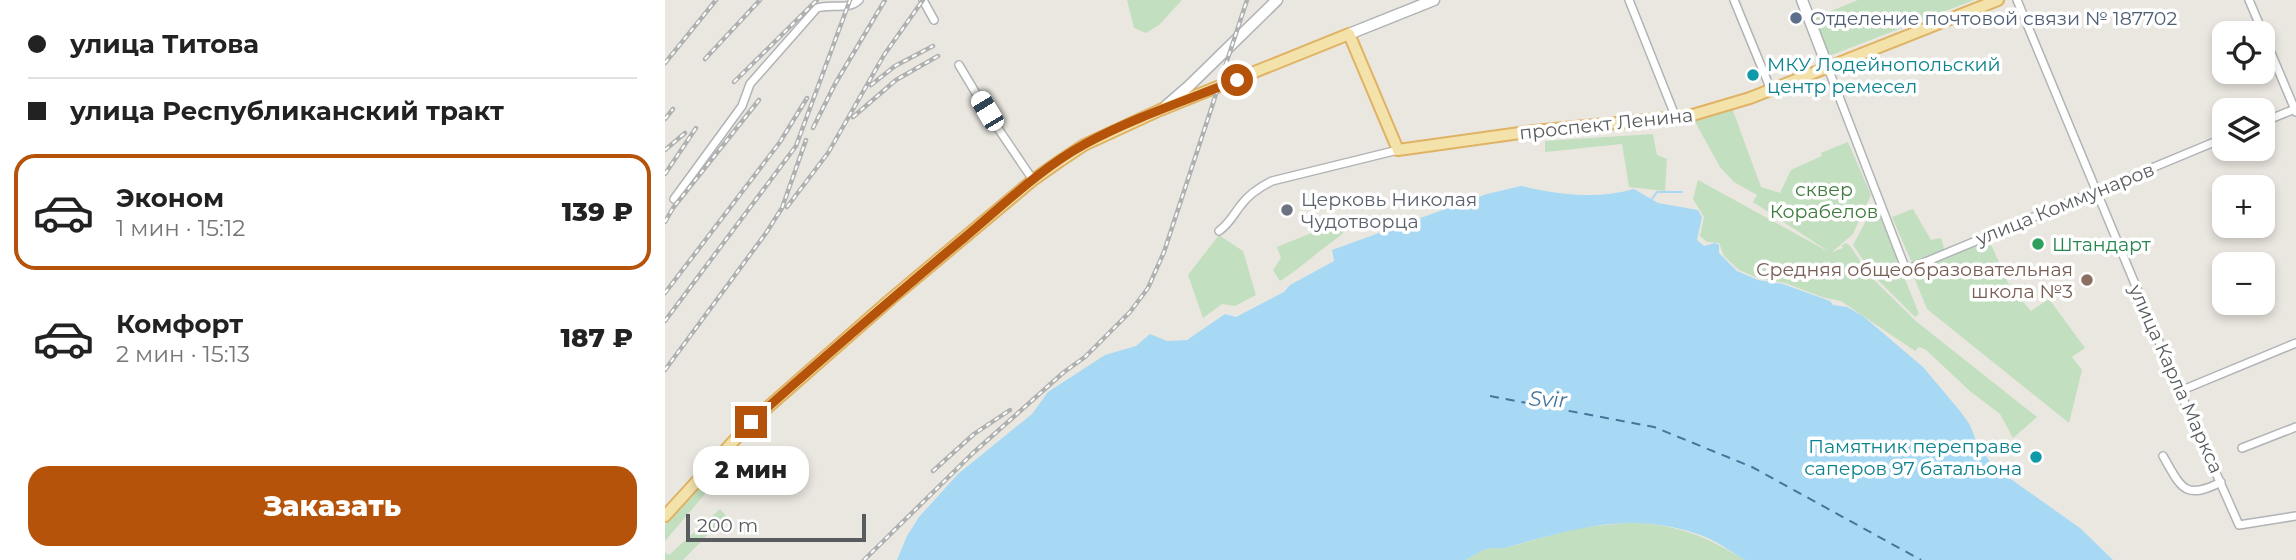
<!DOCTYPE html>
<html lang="ru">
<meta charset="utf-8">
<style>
body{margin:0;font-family:Montserrat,sans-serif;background:#f2f2f2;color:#222;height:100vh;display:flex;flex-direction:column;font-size:26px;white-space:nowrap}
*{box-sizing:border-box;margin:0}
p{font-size:23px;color:#767676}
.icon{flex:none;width:38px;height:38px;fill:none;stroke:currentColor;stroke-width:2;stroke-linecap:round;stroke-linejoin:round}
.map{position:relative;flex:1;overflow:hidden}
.side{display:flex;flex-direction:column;background:#fff;width:665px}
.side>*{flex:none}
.top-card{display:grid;align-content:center;height:154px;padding:0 28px;background:#fff}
.controls{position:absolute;left:1547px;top:21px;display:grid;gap:14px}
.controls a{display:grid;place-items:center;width:63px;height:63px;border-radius:14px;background:#fff;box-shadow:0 4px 10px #0003;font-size:35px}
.scale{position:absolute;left:21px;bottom:18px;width:180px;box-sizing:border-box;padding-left:7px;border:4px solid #595c5f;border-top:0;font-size:19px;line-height:24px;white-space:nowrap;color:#595c5f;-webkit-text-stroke:5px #fff;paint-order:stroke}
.end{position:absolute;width:32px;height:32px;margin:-16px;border:9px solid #b45309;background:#fff;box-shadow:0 0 0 4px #fff}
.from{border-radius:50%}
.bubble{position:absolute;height:49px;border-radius:21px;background:#fff;box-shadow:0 4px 10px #0003;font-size:23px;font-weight:800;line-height:49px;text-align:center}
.car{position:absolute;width:21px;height:42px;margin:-21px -10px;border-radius:9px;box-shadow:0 0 5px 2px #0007;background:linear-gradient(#fff 24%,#345 0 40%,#fff 0 76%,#345 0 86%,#fff 0)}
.top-card b{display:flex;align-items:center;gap:24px;height:66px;font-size:26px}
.top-card b+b{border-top:2px solid #e0e0e0}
.top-card i{width:18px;height:18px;background:#222}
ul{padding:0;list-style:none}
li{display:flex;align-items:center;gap:21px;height:116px;margin:0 14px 10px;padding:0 14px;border:4px solid transparent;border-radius:21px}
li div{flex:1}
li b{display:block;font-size:26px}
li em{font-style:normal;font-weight:800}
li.current{border-color:#b45309}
li>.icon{width:63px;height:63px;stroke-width:1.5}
.action{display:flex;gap:14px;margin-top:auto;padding:14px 28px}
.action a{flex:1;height:80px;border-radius:21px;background:#b45309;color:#fff;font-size:28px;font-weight:800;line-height:80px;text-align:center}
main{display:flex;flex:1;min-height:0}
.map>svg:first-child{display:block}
.green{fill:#c2dfbf}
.water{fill:#a7d9f4}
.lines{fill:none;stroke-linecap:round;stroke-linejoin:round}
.stream{stroke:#a7d9f4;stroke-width:2}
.ferry{stroke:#45769b;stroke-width:2;stroke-dasharray:9 7;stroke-linecap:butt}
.street-casing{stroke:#b1b3b7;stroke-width:10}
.secondary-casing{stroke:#b0b3b6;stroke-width:13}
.primary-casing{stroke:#dfb264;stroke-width:14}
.street{stroke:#fff;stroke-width:7}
.secondary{stroke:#fff;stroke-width:10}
.primary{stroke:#f4e2ab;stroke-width:10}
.rail-casing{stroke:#afb0b0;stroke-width:4.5}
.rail{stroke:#fff;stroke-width:2;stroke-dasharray:5;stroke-linecap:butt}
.route{stroke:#b45309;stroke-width:9}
.service-dot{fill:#5c6f8a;stroke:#fff;stroke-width:2.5}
.culture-dot{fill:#0f9aa8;stroke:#fff;stroke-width:2.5}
.worship-dot{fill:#6b7280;stroke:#fff;stroke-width:2.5}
.leisure-dot{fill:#2e9e5b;stroke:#fff;stroke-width:2.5}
.education-dot{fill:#8d6e63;stroke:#fff;stroke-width:2.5}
.labels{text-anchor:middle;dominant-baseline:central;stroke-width:7;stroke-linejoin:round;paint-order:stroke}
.service-label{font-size:19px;fill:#4e5e75;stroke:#fff;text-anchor:start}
.culture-label{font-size:19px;fill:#0d838f;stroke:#fff;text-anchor:start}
.street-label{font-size:19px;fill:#595c5f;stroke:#fff}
.park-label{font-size:19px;fill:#3f7b3d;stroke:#fff}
.worship-label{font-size:19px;fill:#5b616d;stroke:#fff;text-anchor:start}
.leisure-label{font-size:19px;fill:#27864d;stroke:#fff;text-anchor:start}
.education-label{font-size:19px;fill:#785e54;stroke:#fff;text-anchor:end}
.water-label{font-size:21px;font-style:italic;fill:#45769b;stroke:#fff}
</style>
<main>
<section class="side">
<div class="top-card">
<b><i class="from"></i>улица Титова</b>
<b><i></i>улица Республиканский тракт</b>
</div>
<ul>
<li class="current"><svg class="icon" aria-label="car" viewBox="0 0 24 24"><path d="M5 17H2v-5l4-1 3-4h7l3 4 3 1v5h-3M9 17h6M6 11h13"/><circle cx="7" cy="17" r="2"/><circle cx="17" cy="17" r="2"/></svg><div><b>Эконом</b><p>1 мин · 15:12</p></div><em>139 ₽</em></li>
<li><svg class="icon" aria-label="car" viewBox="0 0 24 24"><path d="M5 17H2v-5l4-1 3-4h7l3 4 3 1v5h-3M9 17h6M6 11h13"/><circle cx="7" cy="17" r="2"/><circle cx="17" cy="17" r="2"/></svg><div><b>Комфорт</b><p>2 мин · 15:13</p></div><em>187 ₽</em></li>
</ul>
<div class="action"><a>Заказать</a></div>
</section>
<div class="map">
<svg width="1631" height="560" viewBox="0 0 1631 560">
<rect width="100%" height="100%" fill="#eae7e0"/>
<path class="green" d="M462,0h55l-23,25 -13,8 -12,-5z
M1193,0h116l-145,56 -15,-38z
M1067,108l29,79 19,6 11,-23 31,-14 -1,-3 27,-11 23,53 -18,39 -21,18 11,-4 -1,-3 4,-2 4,3 22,32 45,44 120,95 -24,21 -13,-24 -29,-22 -46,-43 -6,-2 -4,4 -74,-50 -19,-4 -37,-14 -25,-4 -21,-9 -15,-14 -5,-13 -12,-1 -7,-6 4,-19 -11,-18 5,-19 133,73 -78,-51 4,-7 -23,-13 -14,-15 -26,-47z
M988,134l4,21 10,4 -2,32 -36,-4 -7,-43 -77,8v-11z
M1210,204l44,110 -4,3 -41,-41 -21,-31z
M1248,209l18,31 10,-2 4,13 -33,12 -20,-46z
M691,215c-11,20 -22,25 -40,39 -12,10 -23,19 -36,27l-7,-11 8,-12 -4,-11z
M554,235l24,16 13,44 -21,11 -13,-2 -19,14 -15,-43z
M1324,240l21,47h4l4,9 13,15 18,-12 36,49 -13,9 10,13 -13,53 -142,-114 -15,-37z
M50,469l6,6 -56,66v-16z
M55,509l6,7 -43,44h-18v-8l4,3z
M968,522c48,4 72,14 112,38h-279c11,-7 23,-15 35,-11l77,-21z"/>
<path class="water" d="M856,186c37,8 75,14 113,3l24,14 40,7 4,7 -5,23 7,6 11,-3 4,2v8l18,18 21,9 25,4 47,17 3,4 14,2 16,9 60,51 37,44 10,14 8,21 17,22 85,60 33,32h-368c-12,-7 -24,-16 -37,-22 -74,-30 -134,-9 -207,11 -12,-4 -24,4 -35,11h-569l10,-24 12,-19 39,-43 74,-60 16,-22 57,-37 31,-9 14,-12 17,7 20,-1 38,-26 11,3 48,-25 6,-7 44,-24 -2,-11 155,-56z"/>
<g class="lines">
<path class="stream" d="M987,199l5,-7h25"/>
<path class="ferry" d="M825,396l164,31 98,40 169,93"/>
<g class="street-casing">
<path id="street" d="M258,0l11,20
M964,0l47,118
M1069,0l37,90
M1352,0l160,385 62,140 57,-9
M1584,0l14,33
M1598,34l33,78
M294,65l30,50 44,65
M1163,68l78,202 318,-132
M1598,122l32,-13
M9,199l68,-93 8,-22 67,-76c14,-5 31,3 42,-8
M554,231c11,-8 14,-16 22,-26 8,-11 19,-18 31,-24l126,-31
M1515,391l116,-48
M1577,448l54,-21
M1498,456c18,31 21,45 58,26"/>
</g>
<g class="secondary-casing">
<path id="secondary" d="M1137,0l26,68
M684,34l85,-34
M501,106l23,-20 88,-86"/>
</g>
<g class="primary-casing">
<path id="primary" d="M0,516l86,-94 140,-123 142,-119 27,-19 24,-16 76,-35 189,-76 49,116 136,-19 155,-15 61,-18 248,-98"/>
</g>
<use href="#street" class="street"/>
<use href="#secondary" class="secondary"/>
<use href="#primary" class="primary"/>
<g class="rail-casing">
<path id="rail" d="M40,59l55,-59
M0,63l51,-63
M69,82l83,-82
M206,85l24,-19 38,-20
M188,117l43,-37 42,-24
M0,119l8,-10
M148,128l22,-44 50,-84
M0,150l20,-17
M0,174l31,-46
M122,207l41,-54 56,-98 39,-55
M0,222l8,-14 86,-108
M0,293l115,-151 27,-44
M0,321l131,-175 54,-146
M0,370l101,-137 16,-25 24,-68
M268,471l41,-37 36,-24
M199,560l109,-107 91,-81 21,-15 45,-45 18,-24 16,-36 83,-252"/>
</g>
<use href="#rail" class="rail"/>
</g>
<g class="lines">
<path class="route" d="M86,422c70,-62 141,-124 213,-184 38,-32 77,-70 121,-94 48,-26 102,-44 152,-64"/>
</g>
<circle class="service-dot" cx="1131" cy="18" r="7"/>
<g class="culture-dot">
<circle cx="1088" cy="75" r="7"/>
<circle cx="1371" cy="457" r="7"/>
</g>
<circle class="worship-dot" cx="622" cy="210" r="7"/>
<circle class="leisure-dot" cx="1373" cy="244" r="7"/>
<circle class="education-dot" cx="1422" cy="280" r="7"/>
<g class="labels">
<g class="service-label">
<text x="1145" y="18">Отделение почтовой связи № 187702</text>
</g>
<g class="culture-label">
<text x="1102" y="64">МКУ Лодейнопольский<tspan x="1102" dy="22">центр ремесел</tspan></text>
<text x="1357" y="446" text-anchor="end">Памятник переправе<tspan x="1357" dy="22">саперов 97 батальона</tspan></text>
</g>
<g class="street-label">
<text transform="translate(941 124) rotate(-6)">проспект Ленина</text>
<text transform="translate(1400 204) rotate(-22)">улица Коммунаров</text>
<text transform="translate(1511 379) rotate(66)">улица Карла Маркса</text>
</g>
<g class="park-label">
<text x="1159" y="189">сквер<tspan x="1159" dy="22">Корабелов</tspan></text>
</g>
<g class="worship-label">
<text x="636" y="199">Церковь Николая<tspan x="636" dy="22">Чудотворца</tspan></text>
</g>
<g class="leisure-label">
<text x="1387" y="244">Штандарт</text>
</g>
<g class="education-label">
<text x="1408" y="269">Средняя общеобразовательная<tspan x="1408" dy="22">школа №3</tspan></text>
</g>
<g class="water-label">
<text transform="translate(883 399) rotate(3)">Svir</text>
</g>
</g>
</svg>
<div class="controls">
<a><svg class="icon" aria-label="locate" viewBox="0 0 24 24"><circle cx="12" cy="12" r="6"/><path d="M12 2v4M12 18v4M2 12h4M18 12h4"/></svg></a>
<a><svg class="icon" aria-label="layers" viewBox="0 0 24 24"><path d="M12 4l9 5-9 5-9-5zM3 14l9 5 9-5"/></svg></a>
<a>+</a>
<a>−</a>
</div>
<div class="scale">200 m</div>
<i class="end from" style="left:572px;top:80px"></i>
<i class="end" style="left:86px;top:422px"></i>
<div class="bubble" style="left:28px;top:446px;width:116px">2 мин</div>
<i class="car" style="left:322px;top:111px;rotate:329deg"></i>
</div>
</main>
